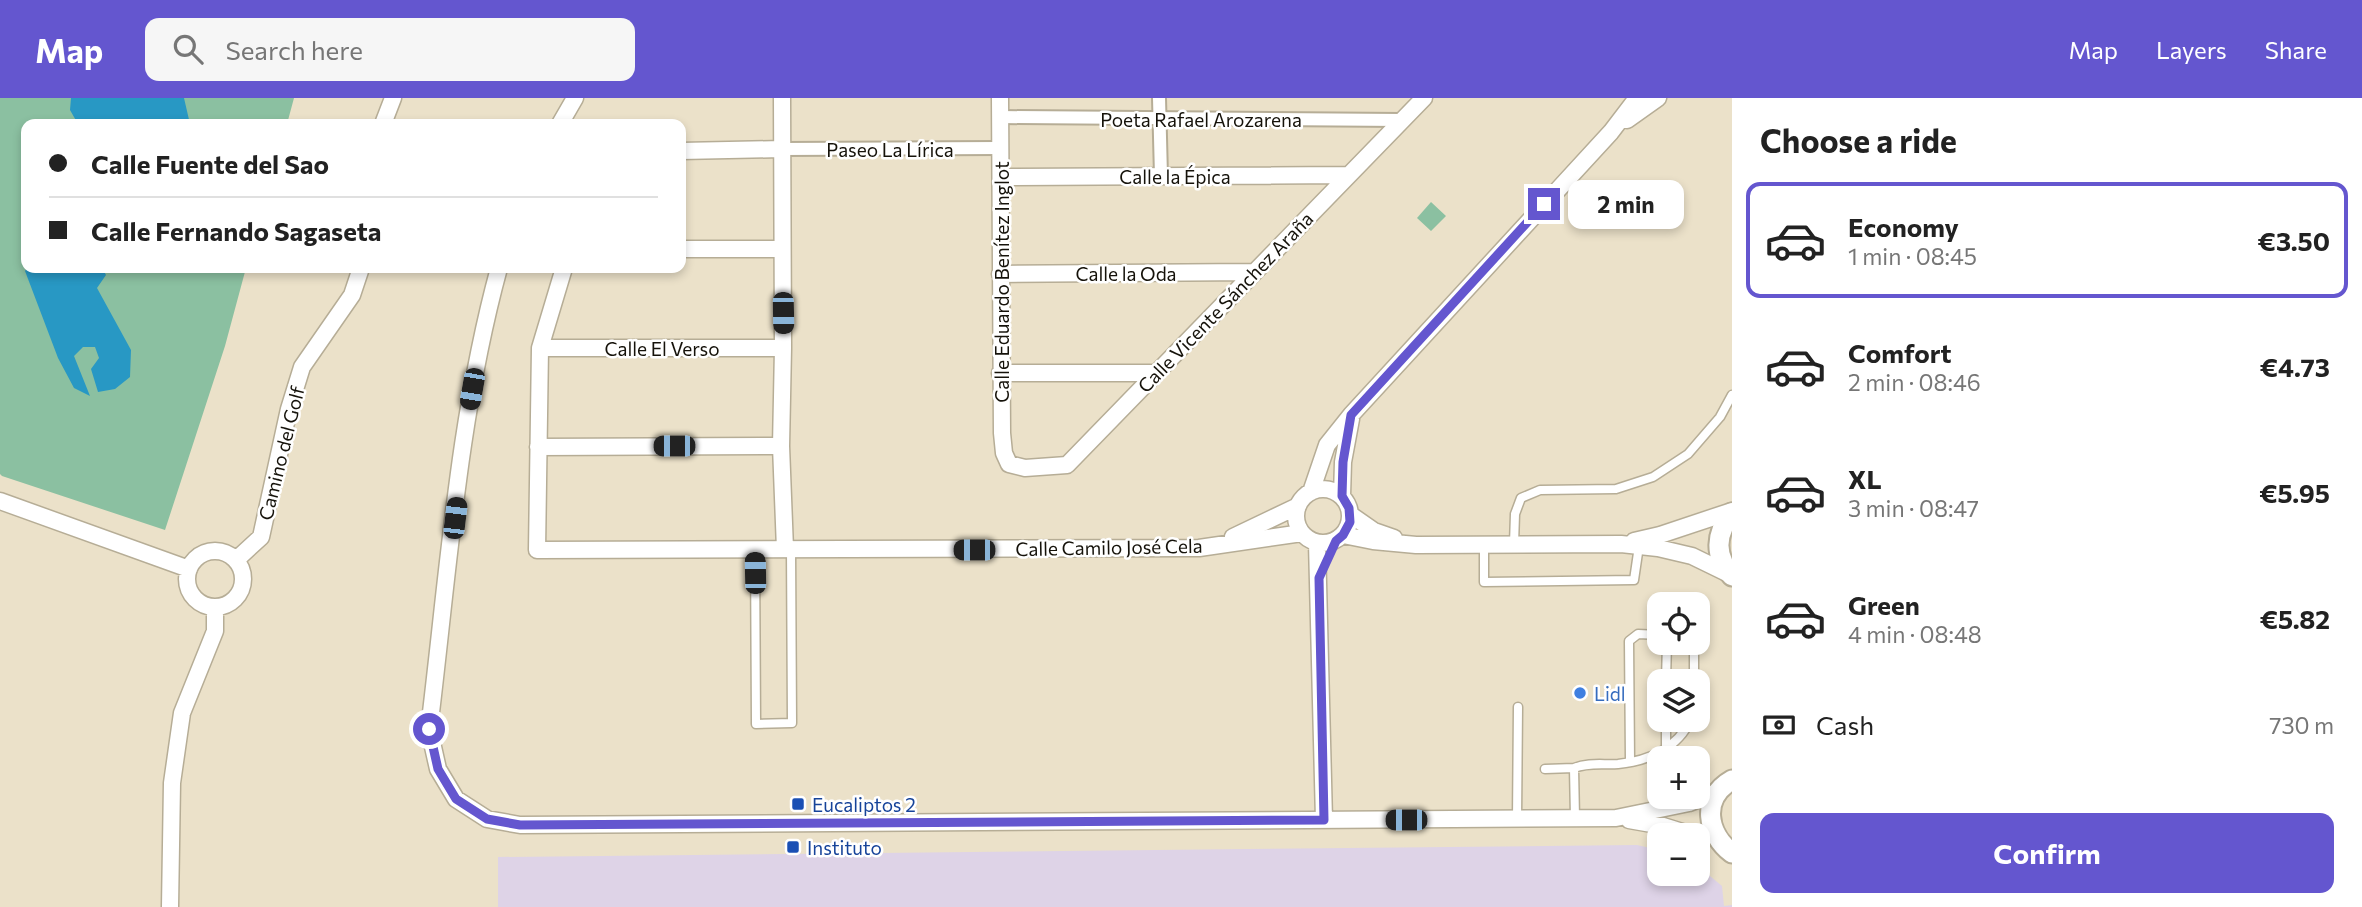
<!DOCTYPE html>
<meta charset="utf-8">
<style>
body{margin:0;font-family:Commissioner,sans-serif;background:#f6f6f6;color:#222;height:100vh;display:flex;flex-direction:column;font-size:26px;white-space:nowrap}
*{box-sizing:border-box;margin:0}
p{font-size:23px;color:#767676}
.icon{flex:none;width:38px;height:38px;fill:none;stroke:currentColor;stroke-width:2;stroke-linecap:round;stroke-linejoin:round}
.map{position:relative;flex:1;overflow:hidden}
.drawer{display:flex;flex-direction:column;background:#fff;width:630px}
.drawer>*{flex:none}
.banner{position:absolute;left:21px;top:21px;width:665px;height:154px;border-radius:14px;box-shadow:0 4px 10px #0003;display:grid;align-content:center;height:154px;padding:0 28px;background:#fff}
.fabs{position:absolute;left:1647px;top:494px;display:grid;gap:14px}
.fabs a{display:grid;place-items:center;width:63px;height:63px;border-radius:14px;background:#fff;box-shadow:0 4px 10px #0003;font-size:35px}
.end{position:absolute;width:32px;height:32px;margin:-16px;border:9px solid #6456cf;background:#fff;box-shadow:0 0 0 4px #fff}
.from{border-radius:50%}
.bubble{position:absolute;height:49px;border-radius:14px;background:#fff;box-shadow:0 4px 10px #0003;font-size:23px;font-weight:700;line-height:49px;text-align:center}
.car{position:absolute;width:21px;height:42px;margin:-21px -10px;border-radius:9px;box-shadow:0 0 5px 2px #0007;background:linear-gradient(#222 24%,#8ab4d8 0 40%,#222 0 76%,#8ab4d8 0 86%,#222 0)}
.banner b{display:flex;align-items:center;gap:24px;height:66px;font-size:26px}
.banner b+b{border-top:2px solid #e0e0e0}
.banner i{width:18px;height:18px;background:#222}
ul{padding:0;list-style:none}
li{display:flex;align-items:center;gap:21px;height:116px;margin:0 14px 10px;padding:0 14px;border:4px solid transparent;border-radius:14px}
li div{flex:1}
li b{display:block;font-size:26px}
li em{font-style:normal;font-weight:700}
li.selected{border-color:#6456cf}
li>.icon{width:63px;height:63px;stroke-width:1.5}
h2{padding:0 28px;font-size:32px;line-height:84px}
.pay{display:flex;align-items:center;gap:18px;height:77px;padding:0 28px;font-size:26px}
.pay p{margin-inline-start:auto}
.cta{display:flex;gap:14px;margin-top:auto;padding:14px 28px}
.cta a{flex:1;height:80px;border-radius:14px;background:#6456cf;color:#fff;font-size:28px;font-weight:700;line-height:80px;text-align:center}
header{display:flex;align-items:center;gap:42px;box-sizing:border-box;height:98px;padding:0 35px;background:#6456cf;color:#fff}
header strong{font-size:33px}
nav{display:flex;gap:38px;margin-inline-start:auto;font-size:24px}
.search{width:490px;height:63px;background:#f6f6f6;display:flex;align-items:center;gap:18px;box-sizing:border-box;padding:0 24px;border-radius:14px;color:#767676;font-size:26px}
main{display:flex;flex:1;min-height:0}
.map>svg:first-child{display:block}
.industrial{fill:#ded3e7}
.green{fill:#8bc0a1}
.water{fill:#2898c4}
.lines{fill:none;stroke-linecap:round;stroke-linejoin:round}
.service-casing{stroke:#b6ad96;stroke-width:11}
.pedestrian-casing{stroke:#b6ad96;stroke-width:16}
.minor-casing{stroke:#b6ad96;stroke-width:19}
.tertiary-casing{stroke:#b6ad96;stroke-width:23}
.service{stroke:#fff;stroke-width:8}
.pedestrian{stroke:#fff;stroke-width:12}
.minor{stroke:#fff;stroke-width:16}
.tertiary{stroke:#fff;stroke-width:19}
.route{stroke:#6456cf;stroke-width:9}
.shop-dot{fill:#3f7fe0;stroke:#fff;stroke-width:2.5}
.transit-dot{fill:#1a4fb4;stroke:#fff;stroke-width:2.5}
.labels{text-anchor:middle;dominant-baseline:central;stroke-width:5;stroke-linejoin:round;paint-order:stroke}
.street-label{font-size:19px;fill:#15120a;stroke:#fff}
.shop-label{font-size:19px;fill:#366cbe;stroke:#fff;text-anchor:start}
.transit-label{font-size:19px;fill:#164399;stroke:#fff;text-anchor:start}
</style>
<header>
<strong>Map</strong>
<div class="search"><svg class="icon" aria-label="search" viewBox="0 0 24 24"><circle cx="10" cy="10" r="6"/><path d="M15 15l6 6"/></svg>Search here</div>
<nav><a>Map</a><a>Layers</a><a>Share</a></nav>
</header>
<main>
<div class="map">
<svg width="1732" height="809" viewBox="0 0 1732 809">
<rect width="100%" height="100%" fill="#ebe1c9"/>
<path class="industrial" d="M1637,747l22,5v23h39v-7l24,20 2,20 8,-1v2h-1234v-50z"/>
<path class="green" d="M0,0h294l-7,26h-261v144h220l-21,78 -60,184 -163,-54 -2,-2z
M1431,104l15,14 -15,15 -14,-13z"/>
<path class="water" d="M71,0h113l6,26h-112l-8,-14z
M27,170h52l4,3 19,-3 4,7 -9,13 34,62 -1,27 -15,12 -17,3 -7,-23 8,-11 -4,-11h-12l-9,9 16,40 -16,-8 -16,-30 -33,-87z"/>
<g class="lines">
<g class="service-casing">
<path id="service" d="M1514,446l1,-30 6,-16 19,-8 76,-1 37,-12 35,-23 32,-37 12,-22
M1484,447v37l150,-2 5,-34
M755,451l1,175 36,-1 -1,-174
M1694,544v39
M1666,583l1,-39
M1666,653v-32
M1630,663l-1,-120 9,-7 21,1
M1574,670c14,-6 30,-3 44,-4 31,-3 60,-16 73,-45
M1545,671l29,-1 1,50
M1517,721l1,-112"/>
</g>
<g class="pedestrian-casing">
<path id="pedestrian" d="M1159,0l2,78
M1000,19l402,3
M781,51l219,-1"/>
</g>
<g class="minor-casing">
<path id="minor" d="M782,0l1,250 -2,98 4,103
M1000,0l2,335 2,20 5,11 16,4 42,-3 357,-367
M1627,22l31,-22
M383,26l10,-26
M560,26l15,-26
M681,53l100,-2
M1001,79l347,-2
M681,151h100
M499,170c-41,150 -51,307 -70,461l9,40 18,30 31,20 33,6 1096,-7 73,-15 29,-11
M564,170l-24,80 -3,202 662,-2 103,-15
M1000,176l253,-2
M540,250h243
M1000,275h154
M538,349l243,-1
M1296 418a27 27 0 1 1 54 0a27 27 0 1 1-54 0Z
M1311,394l16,-47 24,-30 260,-283 26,-34
M1342,398l1,-34 8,-43
M0,403l189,68
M1351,417l23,16 20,7
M1343,437l30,6 43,4 205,-1 37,4 34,8 37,18
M1233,439l65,-31
M1634,443l26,-6 72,-24
M1317,445l7,277
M187 481a28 28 0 1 1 56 0a28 28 0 1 1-56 0Z
M236,462l25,-23 28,-128 13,-42 50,-72 9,-27
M1629,722l34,6 29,9
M170,809l2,-124 10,-70 33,-82v-23"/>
</g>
<g class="tertiary-casing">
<path id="tertiary" d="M1732,415c-17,21 -18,43 0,63
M1732,682c-32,18 -25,54 0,73"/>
</g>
<use href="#service" class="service"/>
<use href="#pedestrian" class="pedestrian"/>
<use href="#minor" class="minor"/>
<use href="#tertiary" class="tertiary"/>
</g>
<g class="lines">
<path class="route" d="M429,631l9,40 18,30 31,20 33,6 804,-5 -5,-242 17,-37 7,-6 7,-13 -1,-14 -7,-12 1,-34 8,-47 193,-211"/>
</g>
<circle class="shop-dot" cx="1580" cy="595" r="7"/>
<g class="transit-dot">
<rect x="791" y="699" width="14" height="14" rx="3.5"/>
<rect x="786" y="742" width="14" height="14" rx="3.5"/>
</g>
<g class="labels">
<g class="street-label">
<text x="1201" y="21">Poeta Rafael Arozarena</text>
<text x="890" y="51">Paseo La Lírica</text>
<text x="1175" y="78">Calle la Épica</text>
<text x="1126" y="175">Calle la Oda</text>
<text transform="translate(1001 184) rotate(-90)">Calle Eduardo Benítez Inglot</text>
<text transform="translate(1225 204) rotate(-46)">Calle Vicente Sánchez Araña</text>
<text x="662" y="250">Calle El Verso</text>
<text transform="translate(281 355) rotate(-76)">Camino del Golf</text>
<text transform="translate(1109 449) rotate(-1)">Calle Camilo José Cela</text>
</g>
<g class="shop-label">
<text x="1594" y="595">Lidl</text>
</g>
<g class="transit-label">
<text x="812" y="706">Eucaliptos 2</text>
<text x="807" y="749">Instituto</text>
</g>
</g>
</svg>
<div class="fabs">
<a><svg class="icon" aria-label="locate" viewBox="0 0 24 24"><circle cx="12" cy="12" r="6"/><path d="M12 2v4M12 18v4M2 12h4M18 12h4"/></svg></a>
<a><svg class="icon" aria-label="layers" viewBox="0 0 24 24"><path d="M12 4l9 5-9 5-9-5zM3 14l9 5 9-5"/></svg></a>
<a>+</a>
<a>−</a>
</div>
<i class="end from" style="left:429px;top:631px"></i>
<i class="end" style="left:1544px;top:106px"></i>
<div class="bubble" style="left:1568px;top:82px;width:116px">2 min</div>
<i class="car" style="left:783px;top:215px;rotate:179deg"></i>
<i class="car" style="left:472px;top:291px;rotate:190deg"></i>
<i class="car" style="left:674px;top:348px;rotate:270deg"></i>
<i class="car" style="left:455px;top:420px;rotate:7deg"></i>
<i class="car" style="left:974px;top:452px;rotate:270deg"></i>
<i class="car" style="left:755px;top:475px;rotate:359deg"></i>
<i class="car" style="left:1406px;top:722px;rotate:270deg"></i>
<div class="banner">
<b><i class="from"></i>Calle Fuente del Sao</b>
<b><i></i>Calle Fernando Sagaseta</b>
</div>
</div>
<section class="drawer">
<h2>Choose a ride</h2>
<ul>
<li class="selected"><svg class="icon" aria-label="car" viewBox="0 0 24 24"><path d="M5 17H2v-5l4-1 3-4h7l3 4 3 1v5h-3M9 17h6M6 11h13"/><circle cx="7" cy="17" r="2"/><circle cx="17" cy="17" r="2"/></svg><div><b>Economy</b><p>1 min · 08:45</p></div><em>€3.50</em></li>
<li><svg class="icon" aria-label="car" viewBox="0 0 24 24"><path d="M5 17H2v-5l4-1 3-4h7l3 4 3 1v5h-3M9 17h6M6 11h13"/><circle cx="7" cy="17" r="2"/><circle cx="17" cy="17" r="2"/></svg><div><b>Comfort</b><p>2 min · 08:46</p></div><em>€4.73</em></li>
<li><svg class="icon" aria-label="car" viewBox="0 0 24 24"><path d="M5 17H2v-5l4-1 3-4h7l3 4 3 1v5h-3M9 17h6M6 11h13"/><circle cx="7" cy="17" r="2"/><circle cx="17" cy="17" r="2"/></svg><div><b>XL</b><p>3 min · 08:47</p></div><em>€5.95</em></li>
<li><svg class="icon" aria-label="car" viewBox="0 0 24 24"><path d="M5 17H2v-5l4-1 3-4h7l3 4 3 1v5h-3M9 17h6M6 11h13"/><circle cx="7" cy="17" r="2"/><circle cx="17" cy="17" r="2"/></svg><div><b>Green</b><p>4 min · 08:48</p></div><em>€5.82</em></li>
</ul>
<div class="pay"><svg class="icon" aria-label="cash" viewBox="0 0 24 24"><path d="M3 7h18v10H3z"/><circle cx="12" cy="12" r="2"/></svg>Cash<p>730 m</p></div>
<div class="cta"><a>Confirm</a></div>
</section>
</main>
